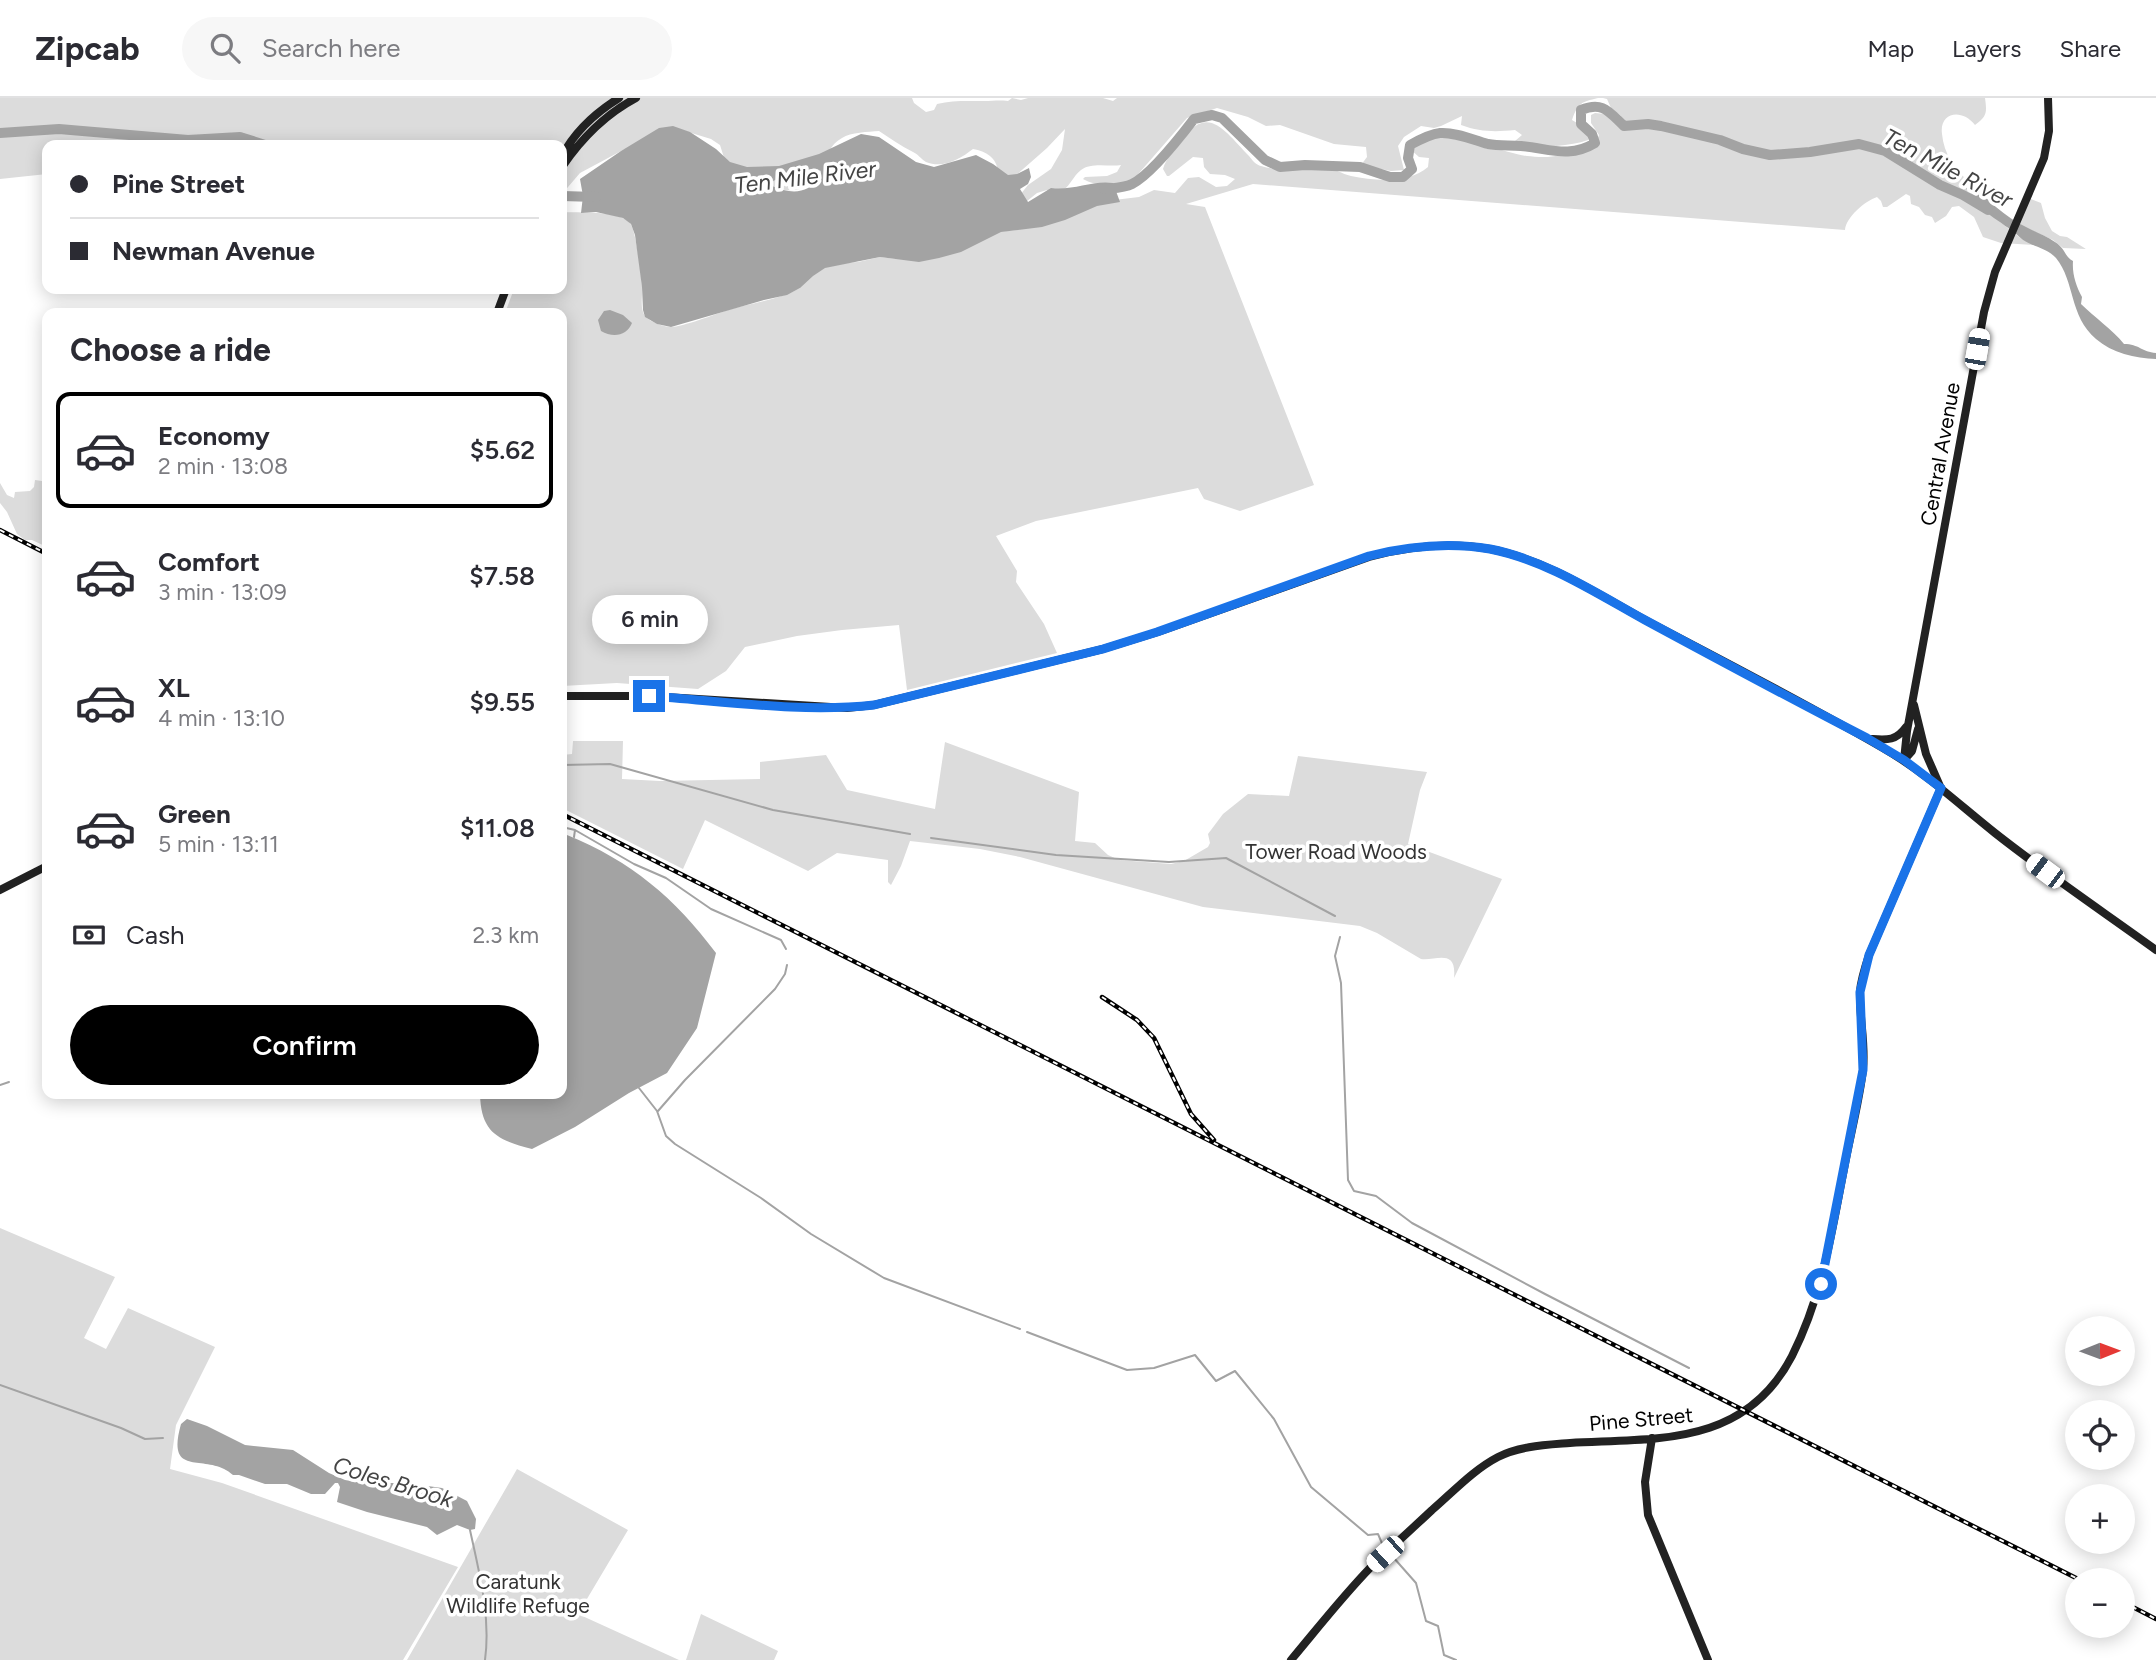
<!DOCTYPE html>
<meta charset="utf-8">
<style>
body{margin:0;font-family:Figtree,sans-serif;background:#f7f7f7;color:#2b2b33;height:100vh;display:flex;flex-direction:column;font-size:26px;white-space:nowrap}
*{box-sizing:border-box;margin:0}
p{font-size:23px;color:#7c7c81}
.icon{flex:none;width:38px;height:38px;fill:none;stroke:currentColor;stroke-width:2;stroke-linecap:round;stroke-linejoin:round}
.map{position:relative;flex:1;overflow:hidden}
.drawer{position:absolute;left:42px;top:210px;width:525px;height:791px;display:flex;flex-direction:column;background:#fff;border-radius:14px;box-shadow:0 4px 18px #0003}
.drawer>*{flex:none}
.hud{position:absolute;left:42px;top:42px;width:525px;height:154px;border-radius:14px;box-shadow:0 4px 18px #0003;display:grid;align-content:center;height:154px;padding:0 28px;background:#fff}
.needle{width:46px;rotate:89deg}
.tools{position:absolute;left:2065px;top:1218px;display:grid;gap:14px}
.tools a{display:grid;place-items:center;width:70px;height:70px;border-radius:50%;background:#fff;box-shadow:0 4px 18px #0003;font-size:35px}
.end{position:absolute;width:32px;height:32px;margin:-16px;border:9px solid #1a73e8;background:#fff;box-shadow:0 0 0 4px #fff}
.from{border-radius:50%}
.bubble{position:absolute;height:49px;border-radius:24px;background:#fff;box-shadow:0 4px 18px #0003;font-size:23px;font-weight:600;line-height:49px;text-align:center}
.car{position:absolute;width:21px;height:42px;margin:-21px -10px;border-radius:9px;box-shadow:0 0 5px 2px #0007;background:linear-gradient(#fff 24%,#345 0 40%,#fff 0 76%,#345 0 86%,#fff 0)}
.hud b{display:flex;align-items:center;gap:24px;height:66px;font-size:26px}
.hud b+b{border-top:2px solid #e1e1e2}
.hud i{width:18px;height:18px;background:#2b2b33}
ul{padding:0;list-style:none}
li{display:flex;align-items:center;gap:21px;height:116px;margin:0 14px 10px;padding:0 14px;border:4px solid transparent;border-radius:14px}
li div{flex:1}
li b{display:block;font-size:26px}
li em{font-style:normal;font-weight:600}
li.active{border-color:#000}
li>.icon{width:63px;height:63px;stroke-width:1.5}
h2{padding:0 28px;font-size:32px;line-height:84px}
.pay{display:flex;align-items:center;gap:18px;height:77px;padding:0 28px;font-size:26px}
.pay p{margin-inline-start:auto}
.primary-button{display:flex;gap:14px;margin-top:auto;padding:14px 28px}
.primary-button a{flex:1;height:80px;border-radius:42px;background:#000;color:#fff;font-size:28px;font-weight:600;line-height:80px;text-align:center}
header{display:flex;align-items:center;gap:42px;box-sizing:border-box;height:98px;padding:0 35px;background:#fff;border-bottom:2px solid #e1e1e2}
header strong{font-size:33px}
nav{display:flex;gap:38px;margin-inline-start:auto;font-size:24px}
.search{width:490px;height:63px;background:#f7f7f7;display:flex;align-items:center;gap:18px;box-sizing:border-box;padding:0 24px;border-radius:38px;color:#7c7c81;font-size:26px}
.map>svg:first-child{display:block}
.green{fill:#dcdcdc}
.water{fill:#a3a3a3;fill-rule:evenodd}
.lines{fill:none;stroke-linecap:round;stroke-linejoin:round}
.stream{stroke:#a3a3a3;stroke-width:2}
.river{stroke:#a3a3a3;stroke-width:10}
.secondary{stroke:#222;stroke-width:8}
.rail-casing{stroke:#000;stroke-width:4.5}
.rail{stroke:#fff;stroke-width:2;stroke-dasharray:5;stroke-linecap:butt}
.route{stroke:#1a73e8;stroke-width:9}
.labels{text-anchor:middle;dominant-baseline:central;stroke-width:7;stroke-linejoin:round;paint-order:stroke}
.street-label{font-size:21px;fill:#000;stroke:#fff}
.park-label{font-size:21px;fill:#333;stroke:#fff}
.water-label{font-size:23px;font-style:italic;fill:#444;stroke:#fff}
</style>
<header>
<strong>Zipcab</strong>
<div class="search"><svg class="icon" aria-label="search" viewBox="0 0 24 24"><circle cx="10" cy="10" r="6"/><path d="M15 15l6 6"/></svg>Search here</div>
<nav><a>Map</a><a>Layers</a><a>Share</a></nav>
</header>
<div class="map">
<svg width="2156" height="1562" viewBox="0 0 2156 1562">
<rect width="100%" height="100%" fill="#fff"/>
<path class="green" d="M0,0h912l2,5 12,9 8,-2 3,-6c16,-4 31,-3 47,-3 9,0 15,-1 24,0l4,-3 9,2 7,-2h75l10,3 4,-3h481c-17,4 -20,5 -26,22l17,10 -1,10c-19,7 -48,7 -68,7l-5,-6 7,-6 -7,-5c-20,2 -35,2 -54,-5l1,-9 -21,10 -7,2 -13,-2 -17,11 -6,9 6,24 -13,1 -30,-6 6,-8 -1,-10 -32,-3 -54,-19 -14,1 -18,-9 -31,-9 -30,10 -54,62c-13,5 -37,7 -50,-1l2,-2 22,-1 10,-4 4,-7c-12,2 -30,-3 -40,5 -8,6 -11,17 -23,25l-11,-5 -10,3 -21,17 4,-15 8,-10 23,-16 11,-19 3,-21 -18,19 -40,35 -9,-11c-1,-14 -12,-21 -25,-23 -13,10 -30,20 -47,13 -5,-3 -8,-8 -13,-10 -12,-6 -23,-14 -34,-21 -11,1 -28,1 -37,7 -18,11 -12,21 -22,36 -22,34 -66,6 -93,-7l-7,-22 -9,-6 -36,-11 -17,1 -16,14 -19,7 -43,23 -18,21v-49h-515v29l-47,5z
M1603,0h382c2,15 2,18 -10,27 -13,-17 -36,-13 -33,9 2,20 12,34 27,48l-3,3 7,14 12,11 38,30 13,5 -35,-2 -18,-6 -9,-20 -15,-11 -7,1 -6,9 -11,7 -3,-6 -7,-2 -6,-8 -8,-3 -1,-8 -4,-2 -19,13h-4l-2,-6 -4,-4c-12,4 -31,20 -32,33l-592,-46 -67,20 19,3 109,278 -74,26 -36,-12 -6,-11 -162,33 -40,15 21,35 -1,11 28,42 13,29 -150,37 -8,-65 -57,5 -45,6 -52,11 -19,24 -28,18 -81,-6 -55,3v-373h-57l9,-24h48v-77c17,1 56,-2 68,11 6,7 11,51 12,63 1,9 -3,24 4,31 4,5 19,10 25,10 11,0 45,-13 57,-17 24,-7 50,-10 72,-22l-10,-21 68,-5 22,-5 16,2 66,-24 55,-5 97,-30 25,-3 15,-7 21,3 13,-15 11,-1 17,10 11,-1 8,-7 -10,-4 -15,-1 -6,-7 -1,-9 -10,-1 -24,19h-2l-4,-7c3,-12 14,-20 21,-30 24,-37 44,-4 65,17 3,4 7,9 12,10 20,7 43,1 64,2 9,0 17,6 26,8 24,5 58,8 77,-9l1,-9 -10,-1 -9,-8c22,-31 88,4 117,7 9,1 24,2 32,-1 9,-4 1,-3 10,-4 17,-3 23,3 30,-16l-8,-12v-8l4,-2 10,1 9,8h8l-1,-6 -10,-8 -4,-9z
M2028,100l13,5 4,15 7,13 8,5 7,1 19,12 -23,-1 -10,-8 -31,-14 -5,-5z
M47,378v71l-15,-7h-7l-8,-6 -10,-22 -7,-9v-20l7,12 7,3 1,-6 15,-1 4,-4 1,-7 7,1z
M573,643h50l-1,38 38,2 100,-2v-17l66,-7 21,35 88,19 10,-67 134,50 -4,49 20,2 13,12 11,5 52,4 13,-3 24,-14 2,-4 -2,-9 15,-20 25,-20 41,2 9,-40 129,16 -7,18 -12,54 94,35 -48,99c3,-30 -18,-17 -33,-19l-44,-26 -17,-7 -157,-19 -183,-50 -40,-8 -70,-8 -9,25 -10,19 -3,-3v-22l-51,-7 -29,18 -103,-51 -22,49 -121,-61v-53l10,-1z
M0,1130l115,49 -31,61 22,11 22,-41 87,39 -39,78 -6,44 52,14 236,84 -55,93h-403z
M517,1371l111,61 -50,84 101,46h-272z
M701,1516l77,37 -4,9h-88z"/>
<path class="water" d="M673,28l17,6 26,17 14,13 17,5 32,-1 40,-12 42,-20 18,3 37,25 18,5 42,-12 17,9 15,11 9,-1 12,-6 2,9 -3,7 -8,5 8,13 23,-14c22,3 41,-8 62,-5l7,19 -23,4 -32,14 -23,7 -41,5 -40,20 -22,6 -20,4 -39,-5 -55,11 -12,8 -13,12 -13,7 -23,5 -93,27 -14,-3 -12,-7 -2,-7 -1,-23 -7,-52 -4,-11 -8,-6 -27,-6 -15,1 2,-17 -3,-17 41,-28 38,-23zM817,71l4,2v5c-14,19 -30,18 -49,10l1,-5c15,-6 28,-12 44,-12z
M1969,84h2c16,18 34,35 55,45 9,5 20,9 29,15 11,7 9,14 18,19 -1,13 3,25 9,36l-1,7c14,14 31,25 43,40 15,0 18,8 32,9v6c-21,-1 -44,-6 -60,-20 -27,-23 -21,-58 -40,-81 -10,-10 -22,-11 -33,-18 -3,-2 -5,-5 -8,-7 -16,-13 -43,-26 -50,-48z
M610,212l13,5 9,8c-5,13 -19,15 -31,8l-3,-11 6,-9z
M567,737c64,26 108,63 149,118l-19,75 -30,45 -38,20 -54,34 -43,22c-34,-9 -51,-16 -52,-55h82v-256z
M187,1321l20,7 38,19 48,5 36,23 16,7 18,3h43l36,5 25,13 9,18 -1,10 -5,1 -13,-5 -20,10 -10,-8 -60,-15 -30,-10 3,-15 -2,-4h-3l-10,11h-14l-24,-10h-22l-26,-9h-6c-26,-24 -68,6 -52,-51z"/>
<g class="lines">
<path class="stream" d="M562,667l48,-1 163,46 137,24
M562,729l13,3 59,34 32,14 45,31 70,31 5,9
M574,739l1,-7
M931,740l125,17 113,7 57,-4 109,58
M1340,839l-5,19 6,27 7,197 6,11 22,5 36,27 133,71 144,74
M0,987l9,-3
M639,990l18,23 9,25 9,8 86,54 50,36 73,44 136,51
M658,1013l27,-31 90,-91 10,-15 2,-9
M1027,1234l100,38 27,-2 41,-13 21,26 19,-10 39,48 37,68 57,48 10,-1 6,14
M0,1287l121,43 24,11 18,-1
M470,1432c9,42 21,86 15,130
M1393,1459l23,26 10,38 12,5 6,29 12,5"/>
<path class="river" d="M0,35l59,-4 129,11 52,-3 25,8
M1104,91c9,-1 20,-1 28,-5 18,-9 49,-48 62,-65l18,-4 10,3 43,42 15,7 25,-2 55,2 30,10h13l9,-8 -4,-11 2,-13c9,-5 20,-11 30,-12 16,-1 33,7 48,11 11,2 22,1 33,2 27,2 48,13 74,-3l-3,-9 -11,-10v-14c22,-9 28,2 43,16l24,-2 13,2 59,14 23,9 27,6 40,-3 49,-8 26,7 55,34 23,10 25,15
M562,98l34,1"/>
<path class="secondary" d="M562,58c13,-25 33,-43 57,-58
M562,69c19,-28 44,-53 74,-69
M497,215l9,-24
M562,598h87l198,12 27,-3 229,-56 55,-17 211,-75c40,-11 80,-15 121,-8 58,11 109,46 159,73 82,43 164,85 244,132 37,23 68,52 102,79 52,41 107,78 161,117
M1914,607l12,49 14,32
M1872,641c15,1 24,2 34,-12
M1904,662l3,-29 77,-419 11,-40 49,-114 5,-27 -1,-33
M1904,662l8,-9 6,-22
M0,792l47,-24
M1652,1340l-7,44 3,33 60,145
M1291,1562c26,-31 51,-63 79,-92 20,-20 42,-39 62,-58 21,-18 41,-40 66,-53 21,-11 48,-12 72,-14 86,-5 175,4 222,-87 31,-62 39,-121 52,-187 6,-33 15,-66 19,-99 3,-26 -4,-53 -3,-79 1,-12 5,-24 9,-36l72,-167"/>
<g class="rail-casing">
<path id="rail" d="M0,432l47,24
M562,716l1518,766
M1102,899l35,23 17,18 37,76 23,26
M2123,1504l33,17"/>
</g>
<use href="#rail" class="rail"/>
</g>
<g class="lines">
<path class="route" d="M649,598c74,5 152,17 225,9l229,-56 54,-17 212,-76c40,-10 80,-14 121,-7 56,11 106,44 155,71 74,40 147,79 222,118l37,22 37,28 -72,167 -9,37 3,78 -42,214"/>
</g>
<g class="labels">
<g class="street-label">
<text transform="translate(1940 356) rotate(-80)">Central Avenue</text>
<text transform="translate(1641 1321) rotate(-5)">Pine Street</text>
</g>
<g class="park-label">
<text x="1336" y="753">Tower Road Woods</text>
<text x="518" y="1483">Caratunk<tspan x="518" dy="24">Wildlife Refuge</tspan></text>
</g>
<g class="water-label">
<text transform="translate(1948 70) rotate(28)">Ten Mile River</text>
<text transform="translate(805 79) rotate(-7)">Ten Mile River</text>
<text transform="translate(393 1384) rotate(17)">Coles Brook</text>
</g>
</g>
</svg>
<div class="tools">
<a><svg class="needle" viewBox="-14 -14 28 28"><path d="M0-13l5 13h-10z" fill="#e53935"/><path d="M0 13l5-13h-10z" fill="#7c7c81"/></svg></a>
<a><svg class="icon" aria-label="locate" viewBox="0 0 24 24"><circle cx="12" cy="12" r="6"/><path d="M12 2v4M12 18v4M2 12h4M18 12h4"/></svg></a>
<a>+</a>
<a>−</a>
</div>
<i class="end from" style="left:1821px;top:1186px"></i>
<i class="end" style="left:649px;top:598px"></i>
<div class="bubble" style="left:592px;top:497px;width:116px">6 min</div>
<i class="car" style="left:1977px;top:251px;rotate:10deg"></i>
<i class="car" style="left:2045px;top:773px;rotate:307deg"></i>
<i class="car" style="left:1385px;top:1456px;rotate:228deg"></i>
<div class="hud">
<b><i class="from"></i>Pine Street</b>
<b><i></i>Newman Avenue</b>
</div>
<section class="drawer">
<h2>Choose a ride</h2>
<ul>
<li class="active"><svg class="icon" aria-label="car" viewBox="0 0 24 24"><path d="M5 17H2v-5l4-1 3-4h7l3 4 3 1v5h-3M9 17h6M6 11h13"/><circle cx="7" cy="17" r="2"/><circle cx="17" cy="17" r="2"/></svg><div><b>Economy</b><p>2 min · 13:08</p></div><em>$5.62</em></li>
<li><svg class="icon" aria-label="car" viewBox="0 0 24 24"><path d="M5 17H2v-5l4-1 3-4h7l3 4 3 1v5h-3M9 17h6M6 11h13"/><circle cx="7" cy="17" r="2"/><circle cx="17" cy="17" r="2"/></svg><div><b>Comfort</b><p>3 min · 13:09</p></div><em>$7.58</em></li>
<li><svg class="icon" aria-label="car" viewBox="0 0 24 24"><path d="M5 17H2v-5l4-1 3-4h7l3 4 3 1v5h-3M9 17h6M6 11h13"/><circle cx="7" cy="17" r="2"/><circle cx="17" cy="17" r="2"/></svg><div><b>XL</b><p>4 min · 13:10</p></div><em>$9.55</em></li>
<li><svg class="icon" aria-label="car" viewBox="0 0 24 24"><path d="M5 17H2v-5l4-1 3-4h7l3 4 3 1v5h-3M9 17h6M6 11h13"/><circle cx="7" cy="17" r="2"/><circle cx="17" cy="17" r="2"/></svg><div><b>Green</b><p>5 min · 13:11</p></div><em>$11.08</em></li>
</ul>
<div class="pay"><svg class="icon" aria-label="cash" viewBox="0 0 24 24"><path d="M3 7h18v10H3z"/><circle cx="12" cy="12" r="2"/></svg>Cash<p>2.3 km</p></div>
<div class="primary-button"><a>Confirm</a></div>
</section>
</div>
